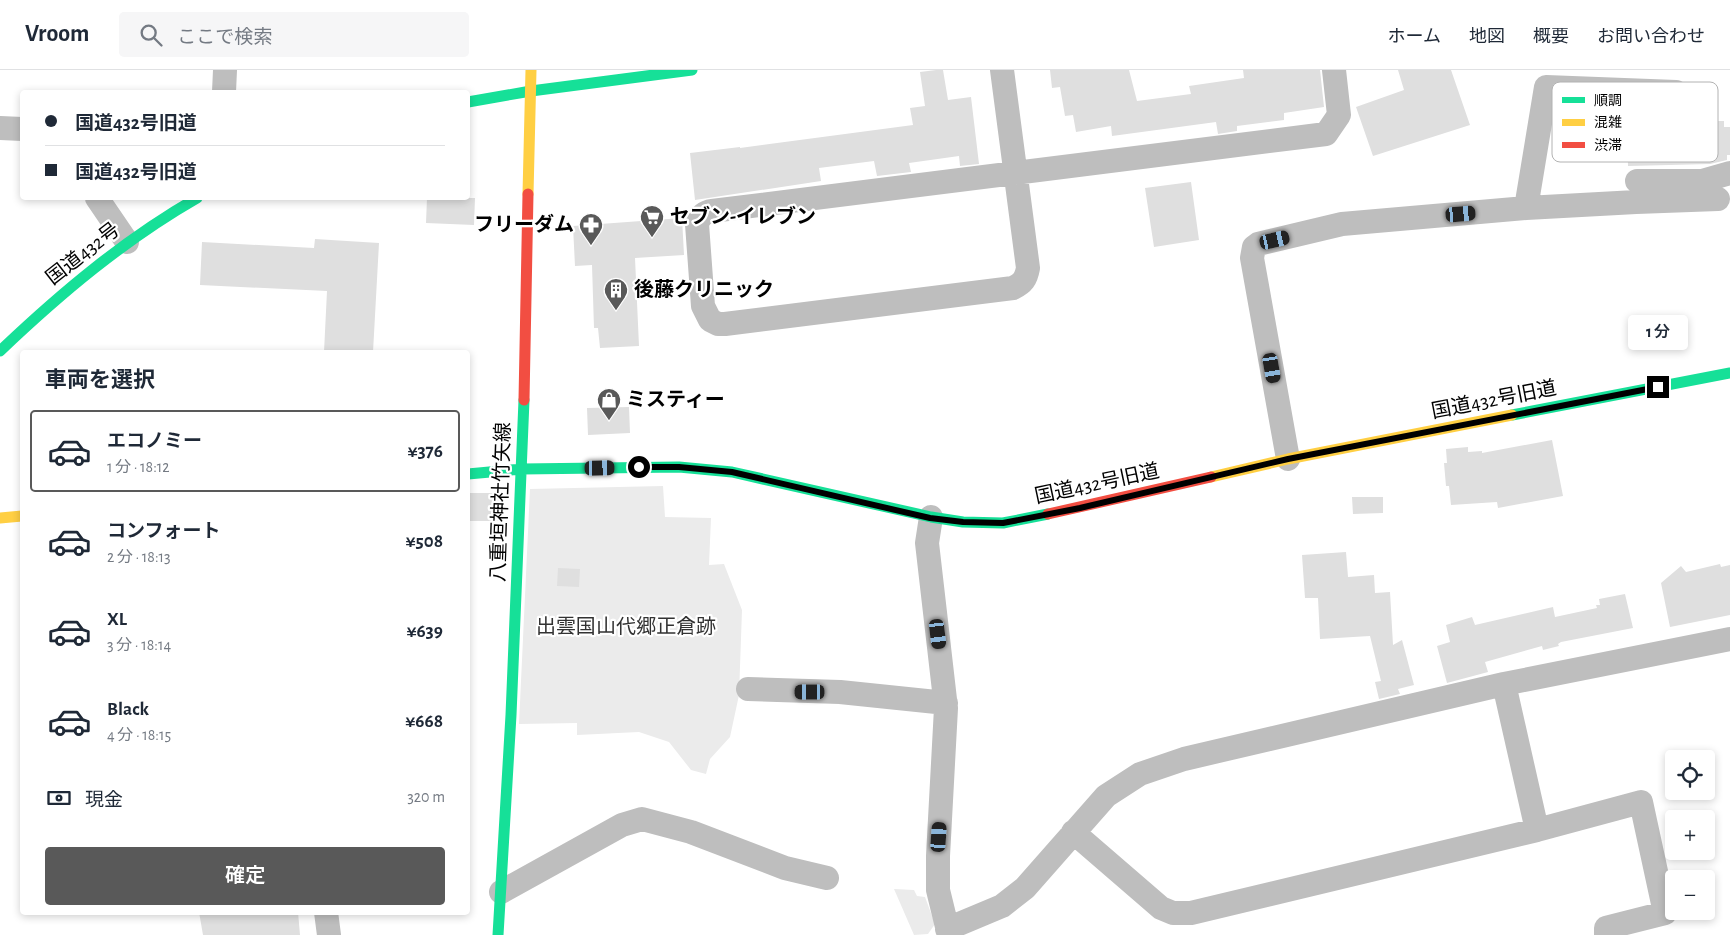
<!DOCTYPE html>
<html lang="ja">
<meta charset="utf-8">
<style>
body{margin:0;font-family:"Alegreya Sans","Noto Sans JP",sans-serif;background:#f6f6f7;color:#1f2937;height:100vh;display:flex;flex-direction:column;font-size:19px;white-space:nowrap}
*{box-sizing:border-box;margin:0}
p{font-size:16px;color:#747a83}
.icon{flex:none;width:28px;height:28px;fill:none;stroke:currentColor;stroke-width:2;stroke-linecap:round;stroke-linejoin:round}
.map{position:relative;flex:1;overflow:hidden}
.drawer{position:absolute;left:20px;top:280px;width:450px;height:565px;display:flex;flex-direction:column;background:#fff;border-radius:5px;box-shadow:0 2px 8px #0003}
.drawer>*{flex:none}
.hud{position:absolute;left:20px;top:20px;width:450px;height:110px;border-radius:5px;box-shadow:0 2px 8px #0003;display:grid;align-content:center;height:110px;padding:0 25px;background:#fff}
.tools{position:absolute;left:1665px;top:680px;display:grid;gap:10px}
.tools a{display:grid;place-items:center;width:50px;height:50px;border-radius:5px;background:#fff;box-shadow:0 2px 8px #0003;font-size:25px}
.end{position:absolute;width:22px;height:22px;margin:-11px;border:6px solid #000;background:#fff;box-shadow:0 0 0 2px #fff}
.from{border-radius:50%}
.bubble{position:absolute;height:35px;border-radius:5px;background:#fff;box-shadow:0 2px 8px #0003;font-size:16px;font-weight:600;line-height:35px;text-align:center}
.car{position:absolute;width:15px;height:30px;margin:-15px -8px;border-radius:6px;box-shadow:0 0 4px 1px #0007;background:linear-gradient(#222 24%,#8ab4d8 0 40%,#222 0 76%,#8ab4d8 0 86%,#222 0)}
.hud b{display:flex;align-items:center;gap:18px;height:48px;font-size:19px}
.hud b+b{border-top:1px solid #e0e1e3}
.hud i{width:12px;height:12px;background:#1f2937}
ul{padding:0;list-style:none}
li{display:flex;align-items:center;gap:15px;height:82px;margin:0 10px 8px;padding:0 15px;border:2px solid transparent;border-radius:5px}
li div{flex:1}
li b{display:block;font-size:19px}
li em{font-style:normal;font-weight:600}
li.active{border-color:#595959}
li>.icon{width:45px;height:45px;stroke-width:1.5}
h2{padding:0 25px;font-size:22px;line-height:60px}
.pay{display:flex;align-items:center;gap:12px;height:55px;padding:0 25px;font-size:19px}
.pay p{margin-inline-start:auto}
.cta{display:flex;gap:10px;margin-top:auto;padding:10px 25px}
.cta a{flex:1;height:58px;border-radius:5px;background:#595959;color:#fff;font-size:20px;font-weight:600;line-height:58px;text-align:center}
header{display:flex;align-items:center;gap:30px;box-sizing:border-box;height:70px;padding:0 25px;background:#fff;border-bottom:1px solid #e0e1e3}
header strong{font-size:24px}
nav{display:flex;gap:28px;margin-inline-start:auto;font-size:18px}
.search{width:350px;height:45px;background:#f6f6f7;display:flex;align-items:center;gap:12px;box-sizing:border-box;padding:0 18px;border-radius:5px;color:#747a83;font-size:19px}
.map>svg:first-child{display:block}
.green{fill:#ebebeb}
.building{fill:#dfdfdf}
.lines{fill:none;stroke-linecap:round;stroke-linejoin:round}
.street{stroke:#bebebe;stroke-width:24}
.fast{stroke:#16e098;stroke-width:11}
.slow{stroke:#ffcf43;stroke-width:11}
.jam{stroke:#f24e42;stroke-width:11}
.route{stroke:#000;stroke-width:6}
.labels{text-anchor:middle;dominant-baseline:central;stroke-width:4.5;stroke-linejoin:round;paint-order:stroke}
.poi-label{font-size:20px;font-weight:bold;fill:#000;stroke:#fff;text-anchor:start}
.street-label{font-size:20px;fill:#000;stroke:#fff}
.park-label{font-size:20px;fill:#323232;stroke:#fff}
.key{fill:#fff;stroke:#b2b2b2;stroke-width:1}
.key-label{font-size:14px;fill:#000}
</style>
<header>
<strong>Vroom</strong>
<div class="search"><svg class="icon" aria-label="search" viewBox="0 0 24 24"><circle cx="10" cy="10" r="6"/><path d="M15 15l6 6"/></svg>ここで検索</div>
<nav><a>ホーム</a><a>地図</a><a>概要</a><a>お問い合わせ</a></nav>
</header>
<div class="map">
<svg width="1730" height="865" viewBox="0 0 1730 865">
<rect width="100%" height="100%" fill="#fff"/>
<path class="green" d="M663,416l2,31 46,1 -2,47 15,-1 18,46 -3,85 -9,42 -20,22 -4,15 -15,-4 -22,-28 -30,-10 -62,3v-12l-58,1 11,-235z
M894,819l20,1 3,6 8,1 10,27 -7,10 -14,1z"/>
<path class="building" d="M936,0h7l5,30 23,-3 8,67 -19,2 -1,-10 -50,7 2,9 -34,4 -3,-15 -55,7 2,13 -126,19 -5,-47 50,-6v1l173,-23 -3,-17 15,-2 -5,-34z
M1050,0h79l8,31 54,-7 -2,-8 55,-8 -1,-8h77l4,37 -40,6v7l-47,6v5l-19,3 -2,-12 -104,14 -1,-10 -35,6 -3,-17 -8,1 -5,-29 -8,1z
M1398,0h53l19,55 -97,31 -17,-49 48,-17z
M1637,47h77v4h10v6h6v28h-3v5l-17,4 -82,2 -1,-42h10z
M1191,112l8,58 -45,7 -9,-59z
M427,128h48l-1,27 -48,-2z
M682,148l2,37 -49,3 4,88 -39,2 -2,-20h-4l-2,-63 -17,1 -2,-40z
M315,169l64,4 -6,109h-49l3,-61 -127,-6 2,-43 112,6z
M629,337l1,26 -42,2 -1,-27z
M1552,370l11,56 -65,12 -1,-6 -46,3 -2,-19h-3l-2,-23h3l-1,-14 22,-2v5l14,-1v2z
M468,423h37l-1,28h-36z
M1352,427h31v16l-30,1z
M1346,482l2,25 26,-2 1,18 15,-1 3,53 9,-5 12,45 -16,4 2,5 -21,5 -4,-17 6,-1 -11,-45 -50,3 -2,-41h-13l-3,-43z
M1720,494l1,3 9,-2v50l-60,12 -9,-44 20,-17 5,6z
M558,498l22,1 -1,18 -22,-1z
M1625,524l8,34 -72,14 -3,2 1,2 -16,4 -1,-4 -57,16 3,10 -41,11 -10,-37 13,-4 -4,-17 26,-8 3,8 78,-18 2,10 42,-9 -1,-3h4l-1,-6z
M199,842h99l2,23h-97z"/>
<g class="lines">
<path class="street" d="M1002,0l26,198c-2,11 -5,15 -15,20l-288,36h-7l-8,-4 -7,-14 -6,-82c3,-8 7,-12 15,-13l614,-77 13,-19 -5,-45
M224,22l1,-22
M1676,22l-130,-5 -20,121 110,-6 82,-3
M0,58l22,1
M1637,111h65l28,-8
M97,128l30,44
M1288,389l-36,-201 2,-11 4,-3 84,-20 184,-16
M931,447l-4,26 19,165 -8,148v34l11,45
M748,619l92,3 106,11
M1537,760l104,-28 24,111 -59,15v7
M1073,762l88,76 12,5h18l346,-83 -33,-146
M501,822l121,-67 20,-6 49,13 94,36 42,10
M326,842l3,23
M947,859l55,-23 23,-18 81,-92 34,-22 44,-15 320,-75 226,-45"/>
<path class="fast" d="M468,32l63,-11 161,-21
M0,281c61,-58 124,-111 197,-153
M1512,345l218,-42
M468,404l54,-5 157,-2 53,5 199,45 32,5 40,1 45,-9
M498,865l13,-220 13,-315"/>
<path class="slow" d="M528,124l3,-124
M1211,407l77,-18 224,-44
M0,448l22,-2"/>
<path class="jam" d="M524,330l4,-206
M1048,444l163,-37"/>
</g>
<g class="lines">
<path class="route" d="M639,397h40l53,5 198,46 33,4 40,1 77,-15 208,-49 370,-72"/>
</g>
<defs>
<g id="supermarket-pin" transform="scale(1.25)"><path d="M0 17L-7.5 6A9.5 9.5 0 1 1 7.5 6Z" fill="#595959" stroke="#fff"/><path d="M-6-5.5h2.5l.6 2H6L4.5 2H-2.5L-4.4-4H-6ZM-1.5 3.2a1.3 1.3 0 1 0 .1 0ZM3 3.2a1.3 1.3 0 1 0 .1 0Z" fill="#fff"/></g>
<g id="pharmacy-pin" transform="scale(1.25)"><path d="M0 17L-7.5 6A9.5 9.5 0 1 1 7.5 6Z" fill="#595959" stroke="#fff"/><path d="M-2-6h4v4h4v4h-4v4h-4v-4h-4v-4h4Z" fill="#fff"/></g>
<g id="building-pin" transform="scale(1.25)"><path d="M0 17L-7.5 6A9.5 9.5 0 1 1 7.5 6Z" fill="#595959" stroke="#fff"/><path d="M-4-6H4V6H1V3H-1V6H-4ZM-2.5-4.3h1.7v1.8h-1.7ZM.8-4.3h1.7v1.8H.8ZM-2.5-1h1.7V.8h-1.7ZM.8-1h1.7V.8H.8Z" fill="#fff"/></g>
<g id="shop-pin" transform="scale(1.25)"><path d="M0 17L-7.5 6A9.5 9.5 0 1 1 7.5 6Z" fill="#595959" stroke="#fff"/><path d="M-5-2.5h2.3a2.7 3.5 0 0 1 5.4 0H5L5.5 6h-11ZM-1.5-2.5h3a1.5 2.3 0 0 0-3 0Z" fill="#fff"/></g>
</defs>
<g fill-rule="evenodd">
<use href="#supermarket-pin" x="652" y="147"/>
<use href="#pharmacy-pin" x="591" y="155"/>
<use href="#building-pin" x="616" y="220"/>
<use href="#shop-pin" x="609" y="330"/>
</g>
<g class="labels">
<g class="poi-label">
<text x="670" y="147">セブン-イレブン</text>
<text x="574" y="155" text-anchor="end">フリーダム</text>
<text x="634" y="220">後藤クリニック</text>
<text x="626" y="330">ミスティー</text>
</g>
<g class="street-label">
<text transform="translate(83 184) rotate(-38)">国道432号</text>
<text transform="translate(1494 330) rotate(-11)">国道432号旧道</text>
<text transform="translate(1097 414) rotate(-12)">国道432号旧道</text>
<text transform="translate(501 432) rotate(-88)">八重垣神社竹矢線</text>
</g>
<g class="park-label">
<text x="626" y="557">出雲国山代郷正倉跡</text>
</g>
</g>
<rect x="1552" y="12" width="166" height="80" rx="8" class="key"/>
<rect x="1562" y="27" width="23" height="6" fill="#16e098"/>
<rect x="1562" y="49" width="23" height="7" fill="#ffcf43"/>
<rect x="1562" y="72" width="23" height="6" fill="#f24e42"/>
<g class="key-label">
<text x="1594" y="35">順調</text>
<text x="1594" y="57">混雑</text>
<text x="1594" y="80">渋滞</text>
</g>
</svg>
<div class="tools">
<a><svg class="icon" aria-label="locate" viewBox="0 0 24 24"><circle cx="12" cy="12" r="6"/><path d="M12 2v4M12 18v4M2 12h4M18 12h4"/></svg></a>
<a>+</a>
<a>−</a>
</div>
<i class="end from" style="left:639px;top:397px"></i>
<i class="end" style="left:1658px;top:317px"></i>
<div class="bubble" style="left:1628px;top:245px;width:60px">1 分</div>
<i class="car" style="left:1461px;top:144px;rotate:85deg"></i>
<i class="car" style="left:1275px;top:170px;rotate:77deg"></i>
<i class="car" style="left:1272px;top:298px;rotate:170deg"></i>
<i class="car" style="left:600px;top:398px;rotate:89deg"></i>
<i class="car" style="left:938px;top:564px;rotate:173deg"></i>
<i class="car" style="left:810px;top:622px;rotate:270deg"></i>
<i class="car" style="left:939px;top:767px;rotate:4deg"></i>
<div class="hud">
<b><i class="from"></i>国道432号旧道</b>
<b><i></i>国道432号旧道</b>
</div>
<section class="drawer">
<h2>車両を選択</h2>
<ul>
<li class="active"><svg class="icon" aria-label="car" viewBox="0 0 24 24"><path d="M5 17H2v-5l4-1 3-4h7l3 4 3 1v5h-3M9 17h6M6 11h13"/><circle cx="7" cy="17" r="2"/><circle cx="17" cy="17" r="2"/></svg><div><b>エコノミー</b><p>1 分 · 18:12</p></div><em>¥376</em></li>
<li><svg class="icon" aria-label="car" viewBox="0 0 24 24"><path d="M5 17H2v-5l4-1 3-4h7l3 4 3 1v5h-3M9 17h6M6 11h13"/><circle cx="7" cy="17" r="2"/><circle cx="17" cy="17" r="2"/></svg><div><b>コンフォート</b><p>2 分 · 18:13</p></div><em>¥508</em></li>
<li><svg class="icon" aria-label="car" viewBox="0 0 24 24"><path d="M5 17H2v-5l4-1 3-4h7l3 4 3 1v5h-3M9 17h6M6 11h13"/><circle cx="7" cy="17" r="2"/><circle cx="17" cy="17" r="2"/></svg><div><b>XL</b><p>3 分 · 18:14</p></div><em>¥639</em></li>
<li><svg class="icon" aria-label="car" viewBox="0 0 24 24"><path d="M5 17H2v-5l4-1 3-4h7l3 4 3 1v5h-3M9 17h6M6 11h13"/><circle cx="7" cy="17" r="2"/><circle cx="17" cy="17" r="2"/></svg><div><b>Black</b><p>4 分 · 18:15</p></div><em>¥668</em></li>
</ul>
<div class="pay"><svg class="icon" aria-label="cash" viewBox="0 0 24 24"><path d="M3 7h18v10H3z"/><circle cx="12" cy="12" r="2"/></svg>現金<p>320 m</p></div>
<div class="cta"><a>確定</a></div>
</section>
</div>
